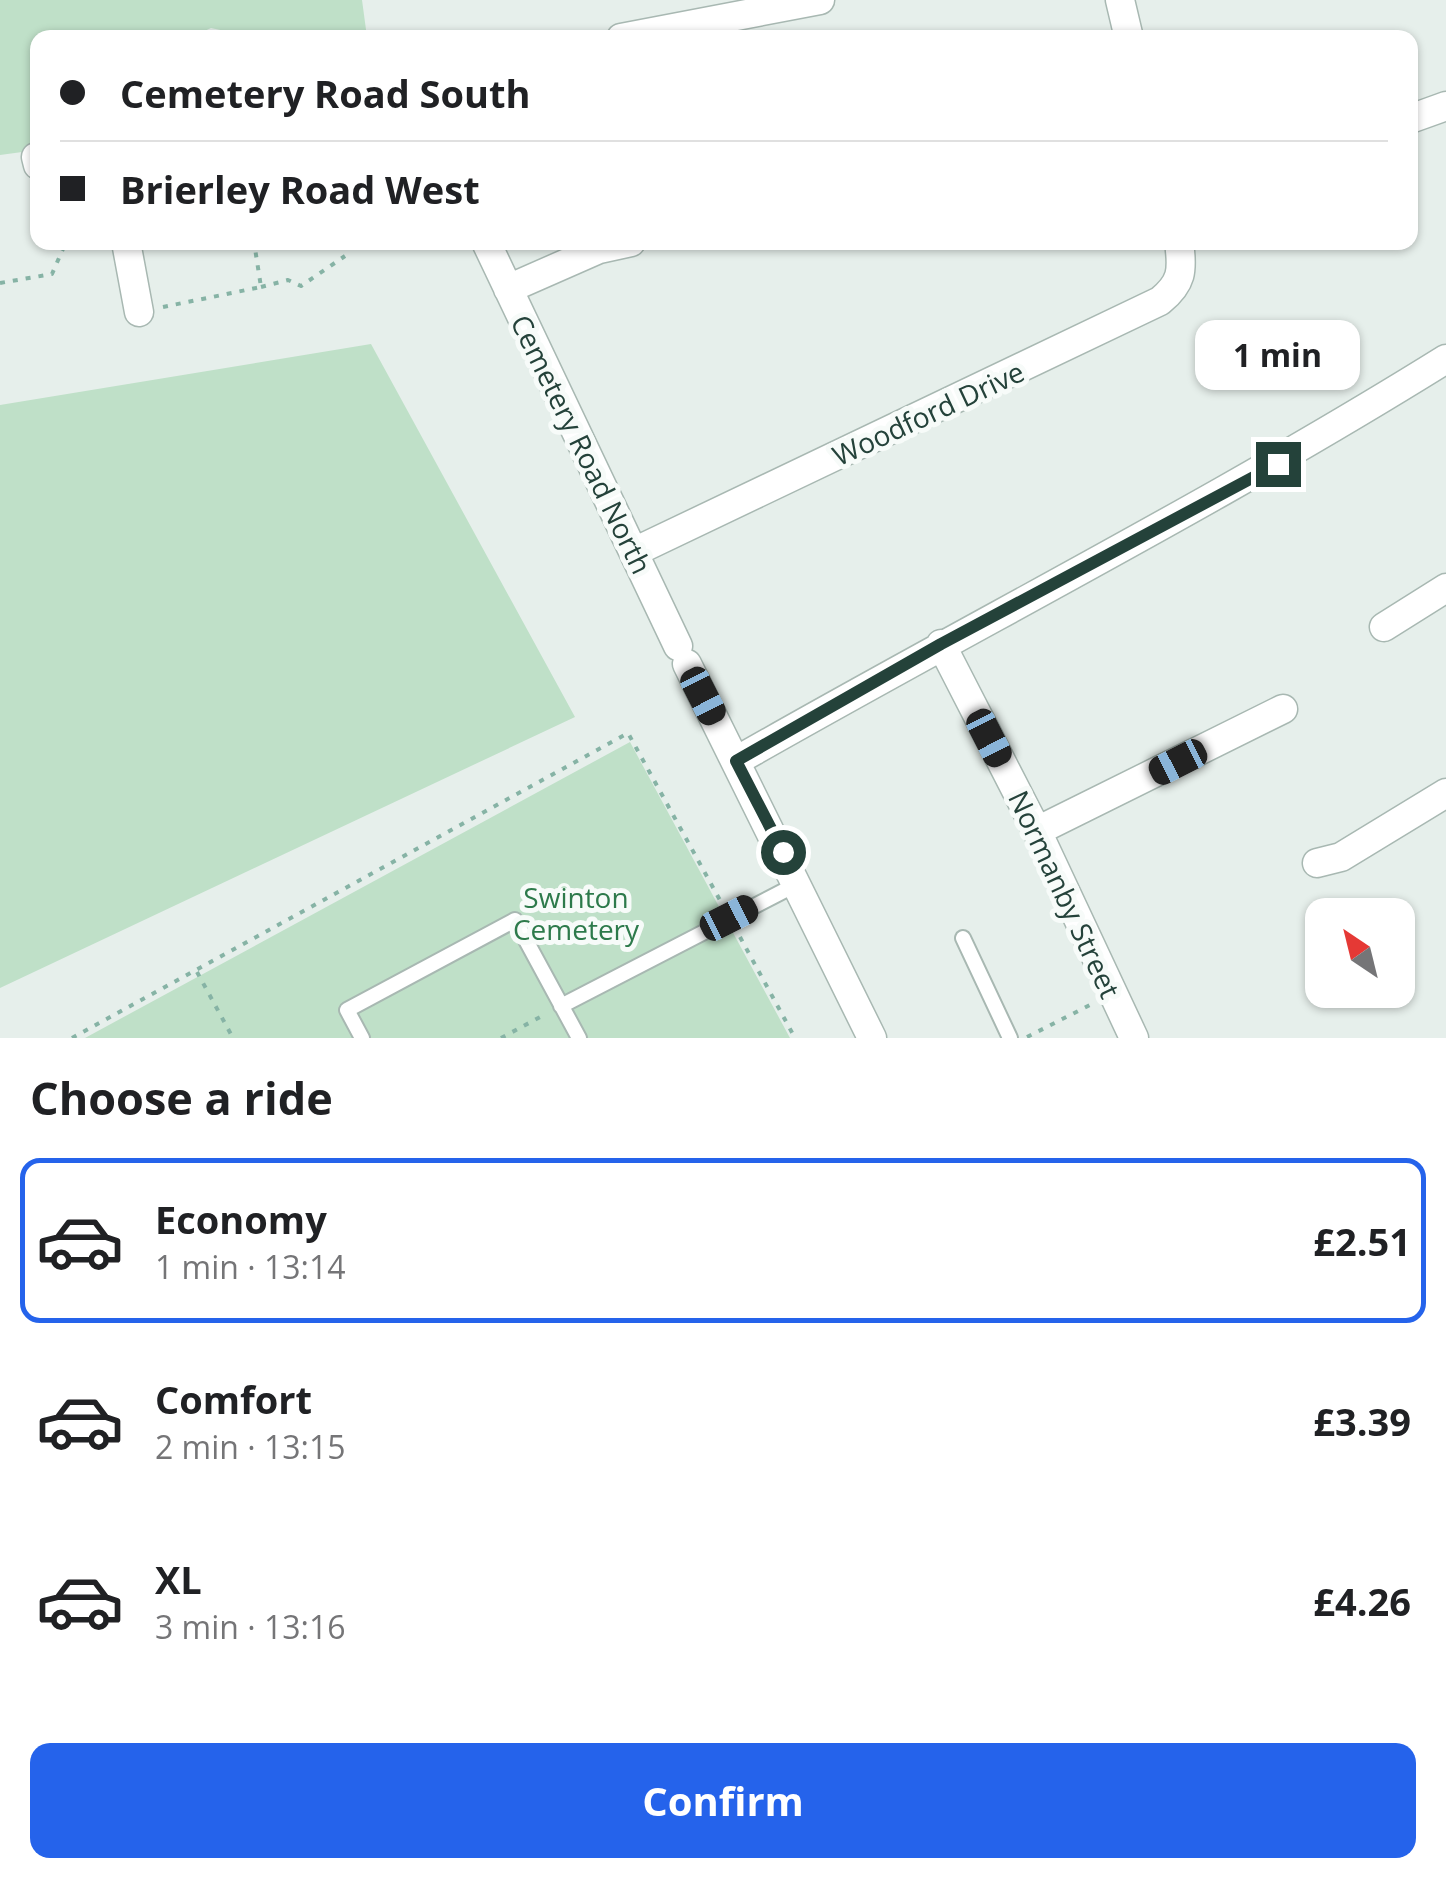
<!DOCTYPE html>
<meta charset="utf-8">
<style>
body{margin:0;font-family:"Open Sans",sans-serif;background:#f2f2f2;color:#202124;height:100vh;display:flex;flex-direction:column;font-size:38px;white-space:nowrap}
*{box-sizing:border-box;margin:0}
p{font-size:32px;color:#757577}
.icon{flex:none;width:55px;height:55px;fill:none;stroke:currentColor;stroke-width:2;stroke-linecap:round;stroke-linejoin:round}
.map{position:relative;height:1038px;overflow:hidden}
.details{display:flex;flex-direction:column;background:#fff;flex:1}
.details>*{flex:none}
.hud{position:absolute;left:30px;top:30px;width:1388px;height:220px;border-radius:20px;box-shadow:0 2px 8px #0004;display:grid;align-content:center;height:220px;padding:0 30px;background:#fff}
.needle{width:65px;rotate:325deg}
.tools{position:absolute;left:1305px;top:898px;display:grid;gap:20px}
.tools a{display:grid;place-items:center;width:110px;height:110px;border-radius:20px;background:#fff;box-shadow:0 2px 8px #0004;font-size:50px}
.end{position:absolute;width:45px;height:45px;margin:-22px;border:12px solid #24423a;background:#fff;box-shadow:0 0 0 5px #fff}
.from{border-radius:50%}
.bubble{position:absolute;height:70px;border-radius:20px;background:#fff;box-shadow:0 2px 8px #0004;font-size:32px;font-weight:700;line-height:70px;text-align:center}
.car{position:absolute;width:30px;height:60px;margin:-30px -15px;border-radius:12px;box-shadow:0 0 8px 2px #0007;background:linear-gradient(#222 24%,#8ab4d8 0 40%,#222 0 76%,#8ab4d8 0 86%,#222 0)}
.hud b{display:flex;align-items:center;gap:35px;height:95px;font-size:38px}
.hud b+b{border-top:2px solid #e0e0e0}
.hud i{width:25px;height:25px;background:#202124}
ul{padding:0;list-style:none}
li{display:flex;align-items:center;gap:30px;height:165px;margin:0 20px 15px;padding:0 10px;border:5px solid transparent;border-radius:20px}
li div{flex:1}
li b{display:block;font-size:38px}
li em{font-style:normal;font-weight:700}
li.active{border-color:#2563eb}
li>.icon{width:90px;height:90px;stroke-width:1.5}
h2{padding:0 30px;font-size:45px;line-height:120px}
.action{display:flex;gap:20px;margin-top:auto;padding:20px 30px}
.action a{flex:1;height:115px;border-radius:20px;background:#2563eb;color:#fff;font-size:40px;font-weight:700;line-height:115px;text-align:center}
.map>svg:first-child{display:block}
.green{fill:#bfe0c8}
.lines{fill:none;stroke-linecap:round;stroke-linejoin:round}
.lane-casing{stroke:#a8b8b2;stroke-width:18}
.street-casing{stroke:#a8b8b2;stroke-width:31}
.path{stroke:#86b3a5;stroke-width:4;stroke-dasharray:5 8;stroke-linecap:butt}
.lane{stroke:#fff;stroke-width:14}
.street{stroke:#fff;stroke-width:28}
.route{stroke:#24423a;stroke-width:12}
.labels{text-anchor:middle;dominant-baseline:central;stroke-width:10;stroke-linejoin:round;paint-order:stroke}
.street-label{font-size:28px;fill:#24423a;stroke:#f7fbf9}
.park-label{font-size:28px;fill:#2d7a4b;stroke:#f7fbf9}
</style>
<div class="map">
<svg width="1446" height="1038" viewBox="0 0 1446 1038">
<rect width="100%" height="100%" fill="#e6efeb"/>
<path class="green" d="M0,0h362l5,37h-114l-42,-9 -19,9 -154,1 -1,112 -37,5z
M371,344l204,373 -575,271v-583z
M630,742l160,296h-705z"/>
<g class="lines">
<g class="lane-casing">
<path id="lane" d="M963,938l47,100
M561,1006l238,-123
M362,1038l-15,-28 168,-90 64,118"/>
</g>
<g class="street-casing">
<path id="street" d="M1120,0l9,38
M621,38l199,-38
M1410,119l36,-13
M36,157l2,8
M126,242l13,70
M486,242l192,404
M508,289l91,-40 32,-7
M634,552l526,-251c22,-18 23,-30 19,-59
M1384,627l62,-39
M941,644l96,187 97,207
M687,664l185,374
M736,761c236,-135 479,-258 710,-402
M1037,831l246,-122
M1317,863l24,-6 105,-64"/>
</g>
<path class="path" d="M0,283l52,-9 14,-32
M261,287l27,-7 13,6 44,-30
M163,307l98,-20 -7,-45
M740,937l55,101
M197,972l36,66
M1027,1037l63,-32
M72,1038l556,-305 93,169
M501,1038l43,-23"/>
<use href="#lane" class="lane"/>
<use href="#street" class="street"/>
</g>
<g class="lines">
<path class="route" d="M783,852l-47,-91 205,-117 337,-180"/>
</g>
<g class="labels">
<g class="street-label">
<text transform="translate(928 413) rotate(-25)">Woodford Drive</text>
<text transform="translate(582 444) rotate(64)">Cemetery Road North</text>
<text transform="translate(1065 894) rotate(65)">Normanby Street</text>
</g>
<g class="park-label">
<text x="576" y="897">Swinton<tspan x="576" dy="32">Cemetery</tspan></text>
</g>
</g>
</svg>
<div class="tools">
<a><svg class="needle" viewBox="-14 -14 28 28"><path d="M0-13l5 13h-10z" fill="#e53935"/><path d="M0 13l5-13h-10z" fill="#757577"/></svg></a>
</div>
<i class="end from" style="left:783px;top:852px"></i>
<i class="end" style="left:1278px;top:464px"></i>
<div class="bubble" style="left:1195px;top:320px;width:165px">1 min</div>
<i class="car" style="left:703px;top:696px;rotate:153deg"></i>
<i class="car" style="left:989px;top:738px;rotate:153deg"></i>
<i class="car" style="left:1178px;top:762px;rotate:243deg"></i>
<i class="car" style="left:729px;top:918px;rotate:63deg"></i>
<div class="hud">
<b><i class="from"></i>Cemetery Road South</b>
<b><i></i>Brierley Road West</b>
</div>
</div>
<section class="details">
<h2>Choose a ride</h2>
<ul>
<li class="active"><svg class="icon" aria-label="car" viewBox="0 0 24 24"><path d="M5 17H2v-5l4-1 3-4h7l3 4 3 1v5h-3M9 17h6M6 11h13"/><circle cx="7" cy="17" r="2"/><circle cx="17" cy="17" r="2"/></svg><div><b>Economy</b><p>1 min · 13:14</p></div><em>£2.51</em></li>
<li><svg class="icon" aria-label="car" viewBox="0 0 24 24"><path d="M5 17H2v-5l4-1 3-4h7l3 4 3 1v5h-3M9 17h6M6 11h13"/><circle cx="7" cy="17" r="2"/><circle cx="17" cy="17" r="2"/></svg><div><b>Comfort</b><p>2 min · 13:15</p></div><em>£3.39</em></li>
<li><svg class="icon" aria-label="car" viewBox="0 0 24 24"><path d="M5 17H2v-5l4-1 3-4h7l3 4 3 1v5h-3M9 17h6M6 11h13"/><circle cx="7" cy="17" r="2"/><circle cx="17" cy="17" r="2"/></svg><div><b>XL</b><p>3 min · 13:16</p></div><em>£4.26</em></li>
</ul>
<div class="action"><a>Confirm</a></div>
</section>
